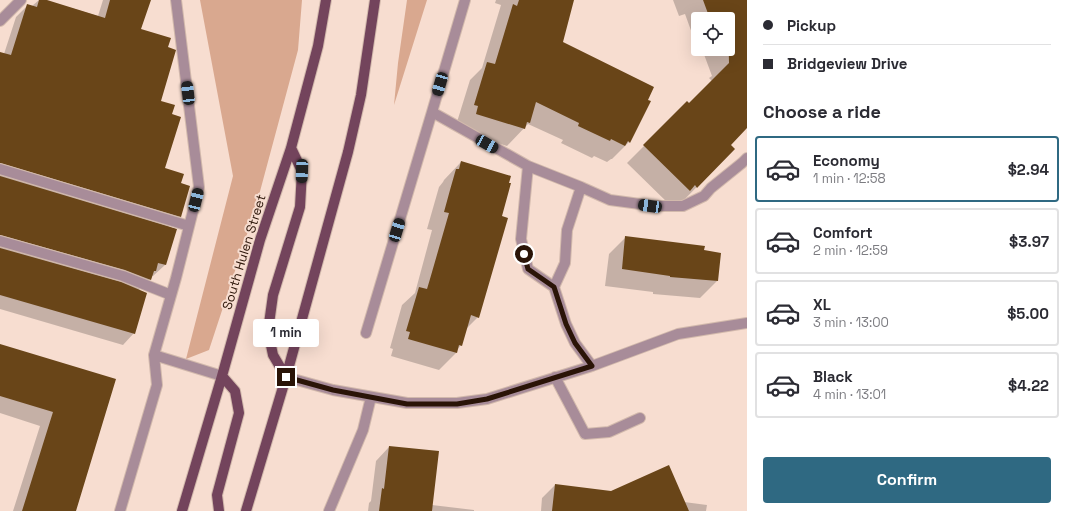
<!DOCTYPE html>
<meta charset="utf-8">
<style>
body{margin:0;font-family:"Space Grotesk",sans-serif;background:#f2f2f3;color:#2b2b33;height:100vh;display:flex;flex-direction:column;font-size:15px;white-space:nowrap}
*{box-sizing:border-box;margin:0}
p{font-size:13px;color:#7c7c81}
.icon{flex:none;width:22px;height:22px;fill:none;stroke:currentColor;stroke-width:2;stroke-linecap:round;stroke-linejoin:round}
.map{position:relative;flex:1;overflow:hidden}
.side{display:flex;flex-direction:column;background:#fff;width:320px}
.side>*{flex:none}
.top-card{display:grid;align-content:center;height:88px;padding:0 16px;background:#fff}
.tools{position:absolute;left:691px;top:12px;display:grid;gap:8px}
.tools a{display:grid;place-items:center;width:44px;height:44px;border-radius:4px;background:#fff;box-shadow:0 4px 16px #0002;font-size:20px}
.end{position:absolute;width:18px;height:18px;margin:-9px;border:5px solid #2a1407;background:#fff;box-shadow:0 0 0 2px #fff}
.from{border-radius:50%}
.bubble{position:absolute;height:28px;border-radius:4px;background:#fff;box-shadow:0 4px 16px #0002;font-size:13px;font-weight:600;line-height:28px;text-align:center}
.car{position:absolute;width:12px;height:24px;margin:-12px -6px;border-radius:5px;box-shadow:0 0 3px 1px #0007;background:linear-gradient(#222 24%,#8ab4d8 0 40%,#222 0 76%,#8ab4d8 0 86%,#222 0)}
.top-card b{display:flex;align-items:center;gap:14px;height:38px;font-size:15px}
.top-card b+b{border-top:1px solid #e1e1e2}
.top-card i{width:10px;height:10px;background:#2b2b33}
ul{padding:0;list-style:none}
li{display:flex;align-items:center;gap:12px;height:66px;margin:0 8px 6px;padding:0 8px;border:2px solid #e1e1e2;border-radius:4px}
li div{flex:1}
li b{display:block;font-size:15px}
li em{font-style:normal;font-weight:600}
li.on{border-color:#2f6982}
li>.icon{width:36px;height:36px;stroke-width:1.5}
h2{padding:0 16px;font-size:18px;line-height:48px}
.primary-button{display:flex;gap:8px;margin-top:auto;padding:8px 16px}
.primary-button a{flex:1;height:46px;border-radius:4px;background:#2f6982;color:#fff;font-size:16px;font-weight:600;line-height:46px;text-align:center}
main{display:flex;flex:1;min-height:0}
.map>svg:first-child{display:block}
.green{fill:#d9a88f}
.shadow{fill:#0003}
.building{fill:#694518}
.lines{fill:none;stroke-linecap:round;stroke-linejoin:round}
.minor-casing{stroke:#d2b9ac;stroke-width:12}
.major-casing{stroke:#d2b9ac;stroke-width:12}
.minor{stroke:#a88c99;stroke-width:10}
.major{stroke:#73445c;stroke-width:10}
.route{stroke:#2a1407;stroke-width:5}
.labels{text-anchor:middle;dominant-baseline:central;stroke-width:4;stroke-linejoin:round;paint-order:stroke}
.street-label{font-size:13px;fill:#2a1407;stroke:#f7ddd0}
</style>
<main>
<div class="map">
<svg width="747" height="511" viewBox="0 0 747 511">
<rect width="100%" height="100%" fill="#f7ddd0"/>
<path class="green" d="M200,0h102l-4,50 -43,160 -46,140 -23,9 47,-183z
M407,0h20l-33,105 4,-42z"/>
<path class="shadow" d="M39,0h5l54,16 5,-16h47l-10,30 27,18 -7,53 11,14 -7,53 16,16v32l-12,12 7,2 -10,35 -12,11h-2l-1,3 -11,11 -5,43 -11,12 -123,-36v-256l4,1 12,-37 12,-12 4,1z
M496,0h77l-11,42 67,100 -17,17h-1l-4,3 -13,-6 -2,2 -31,-15 2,-3 -35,-16 -21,22 -48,-15 -2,-9 13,-42 12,-12 19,-63 -6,-2z
M673,0h74v127l-17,18 4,4 -54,55 -8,3 -45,-44 60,-60 2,2 23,-24 -3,-3 3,-2 -10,-27h26v-30h-30l-1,28 -12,-33 -6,2z
M461,162l40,55 -23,100 -12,12 -5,16 -4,5 -1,3 -17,17 -48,-14 2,-7 -3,-1 12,-43 13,-12 17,-63 -5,-1 12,-42 4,-5 1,-2z
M626,237l91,44 -17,17 -47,-4v-2l-48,-6 4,-32z
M0,345l115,35 -40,131h-62l27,-85 -40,-13z
M389,447l43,58 42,5v1h-106l1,-8 2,-2 5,-40z
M555,485l152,20 -1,6h-165l1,-13z"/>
<path class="building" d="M39,0h8l58,18 5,-18h41l-10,29 30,9 -3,9 8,3 -15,51 14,4 -3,9 9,3 -16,51 19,6 -3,9 9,3 -9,31 -181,-54v-111l11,3 16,-51 10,3z
M519,0h55l-11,42 91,45 -6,13 3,1 -21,42 -2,-2 -3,5 -14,-7 -1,2 -32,-15 1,-3 -43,-21 -6,21 -3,-1 -2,7 -49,-15 2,-8 -4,-1 13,-43 8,2 18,-60 4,2z
M703,0h44v128l-16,17 4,4 -38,39 -2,-3 -5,6 -47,-46 44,-44 2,2 40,-40 -1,-44h-18z
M461,161l50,15 -2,7h2l-9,33 6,2 -29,100 -8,-3 -9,31 -3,-1 -2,8 -49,-14 2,-7 -4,-1 13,-44 8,2 3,-10 19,-66 -5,-1 6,-22 6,-21h3z
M0,176l177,53 -11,36 -8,-2 -2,8h-2l-3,9 -26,-10 -125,-35z
M625,236l80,10 -1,4 17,3 -3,28 -48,-4v-1l-48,-7z
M0,248l121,34 26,11 -12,41 -135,-39z
M0,344l116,35 -40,132h-54l31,-99 -53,-16z
M389,446l50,5 -7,60h-53l3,-23 2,1z
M669,465l20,46h-137l3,-27 56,7z"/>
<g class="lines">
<g class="minor-casing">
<path id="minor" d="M176,0l23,187 -23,91 -22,77 68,21
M465,0l-33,112 96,54 53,21 29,13 30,4 10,2h33l21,-10 7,-8 31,-25 5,-5
M0,21l21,-21
M528,166l-7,73 7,30 26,18 12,37 9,19 17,23
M0,169l189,57
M0,241l123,35 48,19
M554,287l11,-24 2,-33 14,-43
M366,333l66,-221
M286,377l47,13 74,13h50l30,-4 105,-33 86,-32 69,-11
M555,377l30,57 24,-2 31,-14
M120,511l37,-126 -3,-30
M329,511l34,-81 8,-33"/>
</g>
<g class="major-casing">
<path id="major" d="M286,377l-13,-22 -5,-24 5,-36 27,-88 2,-36 -11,-23
M182,511l40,-135 38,-136 31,-92 27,-102 8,-46
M219,511l-2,-16 22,-82 -4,-22 -13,-15
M246,511l40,-134 62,-225 13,-57 14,-95"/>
</g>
<use href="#minor" class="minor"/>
<use href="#major" class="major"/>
</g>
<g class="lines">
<path class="route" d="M286,377l47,13 74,14h50l30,-5 105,-33 -17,-23 -9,-19 -12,-37 -26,-18 -4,-15"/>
</g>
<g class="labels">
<g class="street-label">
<text transform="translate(244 252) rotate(-73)">South Hulen Street</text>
</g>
</g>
</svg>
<div class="tools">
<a><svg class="icon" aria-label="locate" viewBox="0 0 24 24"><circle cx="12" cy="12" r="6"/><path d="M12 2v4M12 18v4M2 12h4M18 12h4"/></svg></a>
</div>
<i class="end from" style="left:524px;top:254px"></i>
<i class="end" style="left:286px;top:377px"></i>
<div class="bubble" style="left:253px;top:319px;width:66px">1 min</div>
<i class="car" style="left:440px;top:84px;rotate:196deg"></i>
<i class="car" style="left:188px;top:93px;rotate:353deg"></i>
<i class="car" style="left:487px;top:144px;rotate:119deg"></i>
<i class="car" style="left:302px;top:171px;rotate:182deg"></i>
<i class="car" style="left:196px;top:200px;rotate:14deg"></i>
<i class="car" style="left:650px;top:206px;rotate:278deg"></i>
<i class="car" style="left:397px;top:230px;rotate:17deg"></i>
</div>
<section class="side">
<div class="top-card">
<b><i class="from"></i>Pickup</b>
<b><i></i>Bridgeview Drive</b>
</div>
<h2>Choose a ride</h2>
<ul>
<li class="on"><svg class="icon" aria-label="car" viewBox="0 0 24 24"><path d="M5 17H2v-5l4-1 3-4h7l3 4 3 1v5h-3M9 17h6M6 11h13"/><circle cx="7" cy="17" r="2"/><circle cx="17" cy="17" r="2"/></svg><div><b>Economy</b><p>1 min · 12:58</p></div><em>$2.94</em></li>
<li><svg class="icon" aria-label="car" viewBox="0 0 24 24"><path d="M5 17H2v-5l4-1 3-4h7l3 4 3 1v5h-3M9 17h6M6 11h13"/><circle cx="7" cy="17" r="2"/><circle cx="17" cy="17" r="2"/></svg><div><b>Comfort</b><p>2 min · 12:59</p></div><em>$3.97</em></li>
<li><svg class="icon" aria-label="car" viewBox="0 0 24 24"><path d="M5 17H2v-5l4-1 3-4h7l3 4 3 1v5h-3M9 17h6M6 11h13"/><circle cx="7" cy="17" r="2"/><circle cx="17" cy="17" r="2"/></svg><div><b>XL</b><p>3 min · 13:00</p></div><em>$5.00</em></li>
<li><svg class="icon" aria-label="car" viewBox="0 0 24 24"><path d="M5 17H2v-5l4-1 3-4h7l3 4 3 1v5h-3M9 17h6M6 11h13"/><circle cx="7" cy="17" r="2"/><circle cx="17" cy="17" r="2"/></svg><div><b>Black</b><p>4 min · 13:01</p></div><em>$4.22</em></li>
</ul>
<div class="primary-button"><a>Confirm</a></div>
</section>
</main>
